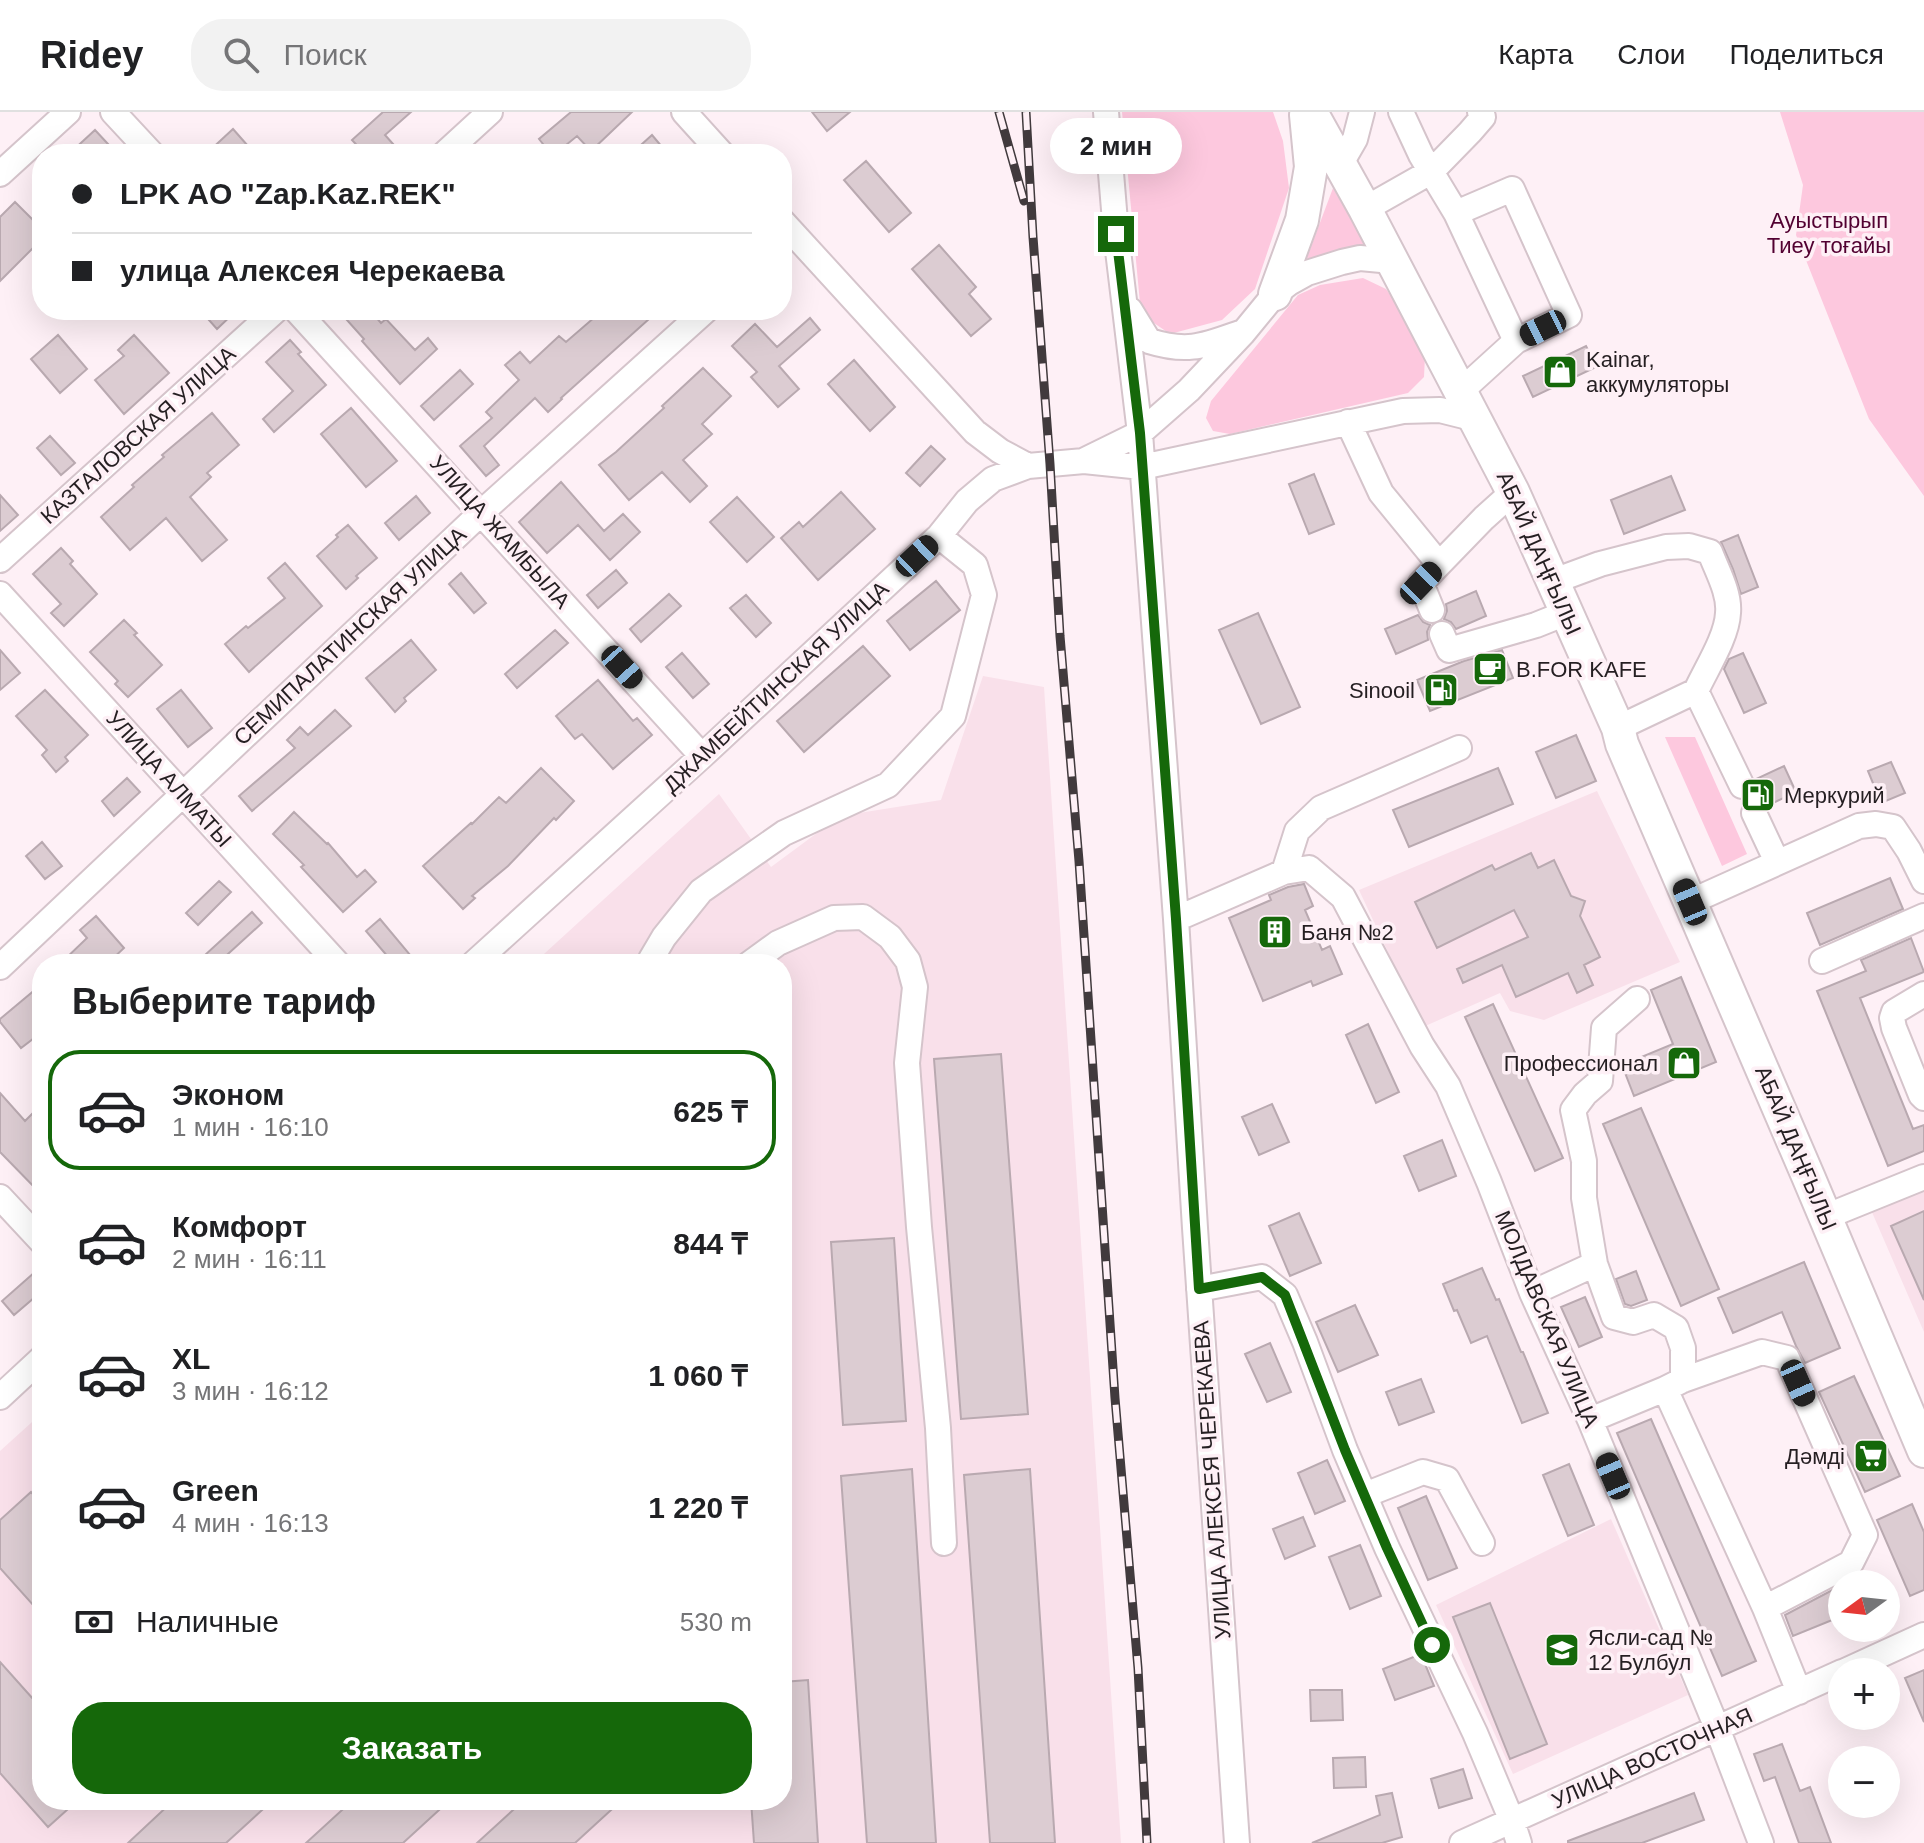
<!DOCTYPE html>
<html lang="ru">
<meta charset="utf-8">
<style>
body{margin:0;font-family:Helvetica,sans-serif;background:#f2f2f2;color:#202124;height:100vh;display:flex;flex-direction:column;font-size:30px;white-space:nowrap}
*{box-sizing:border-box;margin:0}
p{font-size:26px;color:#757577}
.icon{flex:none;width:44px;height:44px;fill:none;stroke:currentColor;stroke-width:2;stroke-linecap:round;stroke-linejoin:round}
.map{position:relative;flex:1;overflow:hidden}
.side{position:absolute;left:32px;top:842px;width:760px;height:856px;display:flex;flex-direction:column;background:#fff;border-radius:32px;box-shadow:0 8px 32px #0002}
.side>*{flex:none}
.hud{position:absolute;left:32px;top:32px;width:760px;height:176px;border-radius:32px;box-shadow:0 8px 32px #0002;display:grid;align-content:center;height:176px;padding:0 40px;background:#fff}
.needle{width:52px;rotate:255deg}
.tools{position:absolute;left:1828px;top:1458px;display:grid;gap:16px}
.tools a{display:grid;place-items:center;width:72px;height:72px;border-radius:50%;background:#fff;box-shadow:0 8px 32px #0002;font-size:40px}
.end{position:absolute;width:36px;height:36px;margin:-18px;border:10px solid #15680a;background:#fff;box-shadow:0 0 0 4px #fff}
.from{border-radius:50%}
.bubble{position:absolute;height:56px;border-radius:28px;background:#fff;box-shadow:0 8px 32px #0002;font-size:26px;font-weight:700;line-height:56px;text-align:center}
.car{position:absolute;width:24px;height:48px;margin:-24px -12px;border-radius:10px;box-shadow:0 0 6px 2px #0007;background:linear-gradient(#222 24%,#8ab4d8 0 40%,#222 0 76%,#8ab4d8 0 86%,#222 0)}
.hud b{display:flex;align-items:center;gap:28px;height:76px;font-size:30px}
.hud b+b{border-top:2px solid #e0e0e0}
.hud i{width:20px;height:20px;background:#202124}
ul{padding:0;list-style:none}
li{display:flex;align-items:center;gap:24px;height:120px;margin:0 16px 12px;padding:0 24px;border:4px solid transparent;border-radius:32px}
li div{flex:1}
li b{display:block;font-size:30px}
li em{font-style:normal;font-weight:700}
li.active{border-color:#15680a}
li>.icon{width:72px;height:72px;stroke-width:1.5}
h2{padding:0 40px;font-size:36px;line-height:96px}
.pay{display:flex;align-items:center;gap:20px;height:88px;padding:0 40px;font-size:30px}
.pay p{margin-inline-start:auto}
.action{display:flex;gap:16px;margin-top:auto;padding:16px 40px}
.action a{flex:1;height:92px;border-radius:32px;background:#15680a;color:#fff;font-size:32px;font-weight:700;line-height:92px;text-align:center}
header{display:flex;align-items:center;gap:48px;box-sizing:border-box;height:112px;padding:0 40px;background:#fff;border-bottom:2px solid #e0e0e0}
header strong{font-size:38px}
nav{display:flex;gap:44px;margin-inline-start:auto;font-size:28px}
.search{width:560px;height:72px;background:#f2f2f2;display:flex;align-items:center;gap:20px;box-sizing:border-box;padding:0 28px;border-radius:32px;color:#757577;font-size:30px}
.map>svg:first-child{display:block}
.built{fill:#f9e0ea}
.green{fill:#fdc8de}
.building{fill:#dcccd2;stroke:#b9a9b0;stroke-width:2}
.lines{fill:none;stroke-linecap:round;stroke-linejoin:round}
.minor-casing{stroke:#d5c4cb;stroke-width:28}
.major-casing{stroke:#d5c4cb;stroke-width:36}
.minor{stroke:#fff;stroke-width:24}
.major{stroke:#fff;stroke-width:32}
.rail-casing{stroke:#413a3d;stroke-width:9}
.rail{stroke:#fef0f6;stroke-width:6;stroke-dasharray:18;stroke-linecap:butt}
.route{stroke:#15680a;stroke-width:10}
.labels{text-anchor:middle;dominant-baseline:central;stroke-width:7;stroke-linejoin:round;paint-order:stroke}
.park-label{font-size:22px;fill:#520031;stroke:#fef0f6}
.poi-label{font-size:22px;fill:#251f22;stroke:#fef0f6;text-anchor:start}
.street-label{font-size:22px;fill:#251f22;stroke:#fef0f6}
</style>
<header>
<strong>Ridey</strong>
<div class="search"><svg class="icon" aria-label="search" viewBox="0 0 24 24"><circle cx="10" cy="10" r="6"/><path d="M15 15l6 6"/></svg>Поиск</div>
<nav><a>Карта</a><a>Слои</a><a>Поделиться</a></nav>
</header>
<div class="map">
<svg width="1924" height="1731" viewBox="0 0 1924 1731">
<rect width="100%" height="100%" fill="#fef0f6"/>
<path class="built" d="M983,564l61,11 77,1156h-1121v-392l42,-38v387h740v-836h-249l186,-170 52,73 69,-51 101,-16z
M1597,679l83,171 -136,58 -34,-9 -10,-18 -77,34 -64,-137z
M1924,1078v142l-53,-122z
M1611,1407l77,176 -175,79 -77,-169z"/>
<path class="green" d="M1122,0h151l10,29 6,47 -34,101 -33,31 -52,14 -19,-13 -11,-18z
M1780,0h144v384l-55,-77 -73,-184 7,-50z
M1333,76l33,57 -60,15z
M1363,166l23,11 22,30 17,37 -1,21 -16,16 -178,41 -17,-3 -7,-13 5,-17 87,-106 22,-10z
M1665,625h30l52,117 -25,12z"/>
<path class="building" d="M383,0h28l-26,23 17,19h-37l-13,-14z
M571,0h61l-41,39 -14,-15 -22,18h-4l-12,-15z
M812,0h38l-23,19z
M233,17l22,25h-49z
M95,18l13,14 -11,10h-28z
M652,23l16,19h-37z
M866,49l45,52 -22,19 -45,-52z
M15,90l27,27v10l-42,42v-64z
M939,133l37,42 -7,7 22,25 -20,17 -59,-67z
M200,198h37l-20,19z
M338,198h32l11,13 5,-4 29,31 13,-12 9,11 -37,35 -38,-43 2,-2z
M603,198h56l-98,88 1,1 -14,13 -13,-14 -51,48 15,19 -13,11 -26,-30 32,-28 -6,-6 33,-32 -14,-15 15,-13 10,11 29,-27 7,6z
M810,206l10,12 -41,36 20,23 -21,18 -27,-30 6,-5 -25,-26 23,-22 22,23z
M58,223l29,34 -27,24 -29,-34z
M134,223l35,38 -45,41 -29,-34 29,-24 -6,-6z
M290,228l11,12 -3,2 28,31 -52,47 -11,-13 30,-28 -27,-29z
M1586,234l10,21 -63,30 -10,-21z
M854,248l41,47 -25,24 -42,-47z
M703,256l28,28 -29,28 10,10 -29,26 24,26 -17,16 -28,-30 -33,28 -30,-35 17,-13 48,-44 -2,-2z
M460,258l13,14 -39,36 -13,-14z
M351,296l46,53 -31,26 -45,-53z
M212,301l27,32 -32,28 4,4 -21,20 37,43 -25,21 -36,-43 -36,32 -29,-33 33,-30 -2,-2 32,-28 -2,-2z
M50,324l25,27 -14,12 -24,-27z
M931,334l14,13 -25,27 -14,-13z
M1314,362l20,50 -25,10 -20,-50z
M1671,364l14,34 -61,24 -13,-34z
M561,370l43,49 19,-17 17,18 -30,28 -32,-35 -31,28 -28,-31z
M841,380l34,37 -57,51 -37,-42 18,-16 4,5z
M0,383l18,20 -18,16z
M416,384l14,17 -31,27 -14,-17z
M737,385l37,40 -27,25 -37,-40z
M348,413l29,33 -21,18 2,2 -12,11 -29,-33 21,-19 -2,-2z
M1738,423l20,52 -17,7 -8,-25 -12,-27z
M61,436l12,13 -3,3 27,30 -33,32 -13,-13 10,-9 -28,-30z
M285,451l37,43 -73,66 -24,-28 21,-18 2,2 37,-30 -17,-20z
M616,458l11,13 -29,25 -11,-13z
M461,461l25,30 -12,10 -25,-29z
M936,469l24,29 -50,40 -23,-29z
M1476,479l10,25 -30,13 -5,-7 -7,-3 3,-8 -1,-7z
M669,482l12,12 -40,36 -11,-13z
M746,483l25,28 -15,14 -26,-29z
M1258,501l42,94 -39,17 -42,-94z
M1418,503l5,7 7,3 -3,7 1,8 -32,14 -11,-25z
M124,508l13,13 -3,2 28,30 -34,32 -13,-13 3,-3 -28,-29z
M555,518l13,13 -51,45 -12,-14z
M411,528l25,30 -32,28 2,3 -11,11 -29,-34z
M863,534l27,30 -86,76 -27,-31z
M0,538l20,23 -20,17z
M1502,538l11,28 -83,33 -13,-31 47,-19z
M682,541l27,31 -16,14 -27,-31z
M1743,541l23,50 -22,10 -20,-44 5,-10z
M598,568l35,41 4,-3 15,17 -39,34 -31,-35 -7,5 -19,-23z
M45,578l43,45 -23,22 3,4 -12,11 -14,-17 5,-5 -31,-34z
M181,578l31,38 -24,19 -31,-38z
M335,598l16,16 -99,85 -13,-15 56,-48 -8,-8 13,-13 8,8z
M1576,623l20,46 -40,17 -20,-46z
M1891,650l14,31 -24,10 -13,-32z
M1784,654l12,26 -29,14 -5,-6 -6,-2 -7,1 5,-4 3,-7 -1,-9z
M541,656l33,33 -18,19 -2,-2 -46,48 -36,30 3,2 -12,11 -40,-43 48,-43 1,1 27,-27 7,6z
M1498,656l15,36 -104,43 -16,-37z
M127,666l13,14 -26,24 -12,-15z
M294,700l33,32 1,-1 29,34 8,-7 11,12 -33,30 -42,-45 3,-2 -31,-31z
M42,730l20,24 -17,13 -19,-23z
M1531,741l7,15 16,-8 17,36 14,5 -5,15 20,41 -16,8 9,20 -16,8 -9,-20 -52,24 -14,-32 -39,18 -6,-14 71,-32 -14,-27 -77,38 -22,-46 77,-37 3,5z
M1890,766l13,31 -83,36 -13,-32z
M219,769l12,11 -33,33 -12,-12z
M1304,772l9,22 -8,4 17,40 8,-4 12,28 -29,12 -2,-5 -48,20 -34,-83 42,-18 -2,-5 19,-8z
M252,800l10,11 -45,41h-4l-8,-9z
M96,804l28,32 -17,16h-47l27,-26 -7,-8z
M380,807l31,37 -10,8h-7l-28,-33z
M1911,826l13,34 -64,26 53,131 11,-4v26l-36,15 -71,-175 49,-20 -5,-11z
M1681,865l35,85 -82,34 -12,-31 51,-21 -22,-54z
M42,872v48l-21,16 -21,-26v-3z
M1493,892l70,154 -28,13 -70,-154z
M1368,912l31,68 -23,11 -30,-68z
M1001,942l27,360 -67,5 -27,-360z
M0,981l25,28 17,-17v91l-42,-43z
M1272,992l17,38 -30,13 -17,-38z
M1641,996l78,181 -38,17 -78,-182z
M1442,1028l14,36 -37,15 -15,-35z
M1924,1099v89l-33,-74z
M1299,1101l22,50 -31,13 -21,-50z
M894,1126l12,183 -63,4 -12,-183z
M1804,1150l36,86 -35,15 -9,-17 -14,-34 -49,21 -15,-35z
M1482,1156l14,32 3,-1 22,53h2l25,61 -26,10 -35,-87 -16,7 -14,-33 -3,1 -11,-27z
M1636,1159l11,29 -16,6 -6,-2 -9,-25z
M35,1160l7,9v10l-28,24 -12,-14z
M1585,1185l17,40 -23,10 -18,-40z
M1355,1193l23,50 -40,17 -22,-50z
M1270,1231l21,49 -24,10 -22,-48z
M1854,1264l46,100 -35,16 -46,-100z
M1421,1267l13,33 -35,13 -13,-33z
M1651,1307l105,242 -34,15 -105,-243z
M1327,1348l18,41 -30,13 -17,-41z
M1569,1352l25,61 -26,11 -25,-61z
M912,1357l24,374h-69l-26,-367z
M1030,1357l25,374h-65l-26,-368z
M31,1380l11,12v111l-42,-47v-48z
M1426,1384l31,72 -29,12 -30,-72z
M1912,1392l12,28v58l-14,6 -33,-76z
M1303,1405l12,29 -30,13 -12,-30z
M1360,1433l21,51 -31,13 -21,-52z
M1842,1473v31l-49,20 -8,-21z
M1490,1491l57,141 -37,15 -57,-142z
M1421,1542l13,32 -39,14 -12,-31z
M0,1550l42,47v91h36l-30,27 -48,-54z
M1924,1558v52l-19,-44z
M808,1568l10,163h-64l-3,-43h31v-118z
M1310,1578h32l1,30 -32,1z
M1782,1632l18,47 10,-4 21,56h-32l-24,-66 -11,4 -10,-27z
M1365,1645l1,30 -32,1 -1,-30z
M1463,1657l9,29 -33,10 -8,-29z
M1392,1681l10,44 -20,6h-70l68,-28 -4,-19z
M1694,1681l10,27 -62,23h-74v-2z
M174,1688h99l-47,43h-98z
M353,1688h97l-47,43h-97z
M524,1688h98l-47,43h-98z"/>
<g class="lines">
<g class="minor-casing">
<path id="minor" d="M113,0l39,42
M684,0l38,42
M1106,0l10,122 24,199 36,486 19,309 42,615
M1401,0l20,43 35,58 60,128
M444,42l46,-42
M1340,53l15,-26 7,-27
M0,62l68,-62
M1365,97l67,-38 38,-39 13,-15 -3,-5
M1456,101l56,-24 57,126 -53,26 -55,50
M782,109l193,211 25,19 28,15
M296,198l406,446
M1130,198l19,31c39,12 54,5 91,-8
M1348,310l33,71 58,71
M1085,348l55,-27 49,-43 54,-57 32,-39 14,-11 18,-10 35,-11 18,-4 32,3
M0,448l276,-250
M1554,469l46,-17 66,-17 23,-1 21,6c7,19 20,41 18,61 -1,24 -22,56 -32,78
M0,482l338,370
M1432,498l-11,-27 63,-65 29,-26
M1442,522l7,16 87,-25 30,-12
M1618,616l78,-37 46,95
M1754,701l23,49
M1284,760l13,-41 24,-23 138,-60
M1690,790l169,-76 17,-2 17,3 16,24 15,30
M1176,807l108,-47 25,-4 34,29 79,149 26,40 41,96 43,111 58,127 127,308 44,115
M1822,849l102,-45
M473,852l229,-208 237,-220 28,-35 26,-22 35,-13 56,-5 58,6 261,-56 37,-1 36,9
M650,852l1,-5 13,-22 37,-46 83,-58 104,-48 65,-69 31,-121 -9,-30 -36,-29
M749,852l29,-21 56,-25 29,-1 27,20 18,24 7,26 -8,76 12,164 19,201 6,115
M0,855l482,-455 224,-202
M1924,882l-30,18 -2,6 2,10 27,67 3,3
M1637,887l-33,29 -4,53 -15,13 -12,16 11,51v37l11,66 19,53 19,5 21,-7 22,13 7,20v32
M0,1085l42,45
M1825,1105l99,-40
M1199,1177l63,-12 23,18 20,47 40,108 42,98 88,185 37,88 7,22
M1532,1181l63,-29
M1665,1277l18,-9 79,-28 25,6 78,177 -14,28 -86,45
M0,1285l42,-39
M1590,1308l75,-31 100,219 34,84
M1365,1383l58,-23 24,7 35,64
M1843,1560l81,-37
M1462,1731l380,-171"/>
</g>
<g class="major-casing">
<path id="major" d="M1311,0l54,97 148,283 105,236 4,16 186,432 116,275
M1275,182l27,-74 9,-53 -5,-52"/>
</g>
<use href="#minor" class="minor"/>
<use href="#major" class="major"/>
<g class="rail-casing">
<path id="rail" d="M999,0l25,89
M1026,0l7,125 17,227 10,172 19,225 36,537 23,270 9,175"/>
</g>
<use href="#rail" class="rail"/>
</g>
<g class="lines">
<path class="route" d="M1116,122l24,199 36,486 23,370 63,-12 23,18 60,155 42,98 45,97"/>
</g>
<defs>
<g id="shop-square" transform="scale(1.8)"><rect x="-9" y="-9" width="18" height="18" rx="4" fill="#15680a" stroke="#fef0f6"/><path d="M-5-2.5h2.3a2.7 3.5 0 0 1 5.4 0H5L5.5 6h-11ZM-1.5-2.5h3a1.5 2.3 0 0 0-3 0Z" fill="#fff"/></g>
<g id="cafe-square" transform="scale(1.8)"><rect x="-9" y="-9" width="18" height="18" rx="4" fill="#15680a" stroke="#fef0f6"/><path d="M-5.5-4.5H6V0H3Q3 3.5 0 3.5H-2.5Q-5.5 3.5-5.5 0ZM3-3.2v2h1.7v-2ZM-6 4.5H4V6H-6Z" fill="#fff"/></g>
<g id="fuel-square" transform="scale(1.8)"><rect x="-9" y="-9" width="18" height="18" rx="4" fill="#15680a" stroke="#fef0f6"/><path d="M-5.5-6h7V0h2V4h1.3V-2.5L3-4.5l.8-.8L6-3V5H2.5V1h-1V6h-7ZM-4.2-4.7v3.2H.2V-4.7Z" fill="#fff"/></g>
<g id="building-square" transform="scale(1.8)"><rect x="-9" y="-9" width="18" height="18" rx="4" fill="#15680a" stroke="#fef0f6"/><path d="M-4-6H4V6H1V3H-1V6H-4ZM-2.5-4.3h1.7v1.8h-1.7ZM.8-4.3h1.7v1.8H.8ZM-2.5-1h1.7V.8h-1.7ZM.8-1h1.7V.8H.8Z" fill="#fff"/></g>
<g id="supermarket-square" transform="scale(1.8)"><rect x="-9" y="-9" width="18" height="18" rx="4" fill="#15680a" stroke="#fef0f6"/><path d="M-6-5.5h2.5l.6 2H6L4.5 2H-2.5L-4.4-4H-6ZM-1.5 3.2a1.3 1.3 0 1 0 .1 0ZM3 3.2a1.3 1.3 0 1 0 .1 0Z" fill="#fff"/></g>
<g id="school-square" transform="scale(1.8)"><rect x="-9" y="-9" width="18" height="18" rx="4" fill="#15680a" stroke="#fef0f6"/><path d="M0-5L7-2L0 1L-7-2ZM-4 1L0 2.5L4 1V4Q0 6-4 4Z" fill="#fff"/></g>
</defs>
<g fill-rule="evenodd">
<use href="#shop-square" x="1560" y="260"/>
<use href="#cafe-square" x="1490" y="557"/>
<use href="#fuel-square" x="1441" y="578"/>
<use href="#fuel-square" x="1758" y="683"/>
<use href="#building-square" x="1275" y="820"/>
<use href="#shop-square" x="1684" y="951"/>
<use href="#supermarket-square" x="1871" y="1344"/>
<use href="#school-square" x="1562" y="1538"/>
</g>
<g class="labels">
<g class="park-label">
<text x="1829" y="108">Ауыстырып<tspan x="1829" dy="25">Тиеу тоғайы</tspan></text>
</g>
<g class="poi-label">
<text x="1586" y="247">Kainar,<tspan x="1586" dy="25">аккумуляторы</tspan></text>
<text x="1516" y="557">B.FOR KAFE</text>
<text x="1415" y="578" text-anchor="end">Sinooil</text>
<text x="1784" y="683">Меркурий</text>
<text x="1301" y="820">Баня №2</text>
<text x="1658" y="951" text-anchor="end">Профессионал</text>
<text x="1845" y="1344" text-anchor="end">Дəмді</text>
<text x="1588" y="1525">Ясли-сад №<tspan x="1588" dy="25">12 Булбул</tspan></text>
</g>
<g class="street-label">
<text transform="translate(138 323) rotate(-42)">КАЗТАЛОВСКАЯ УЛИЦА</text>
<text transform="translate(500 420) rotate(48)">УЛИЦА ЖАМБЫЛА</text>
<text transform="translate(1539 441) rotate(66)">АБАЙ ДАҢҒЫЛЫ</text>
<text transform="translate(350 524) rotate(-43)">СЕМИПАЛАТИНСКАЯ УЛИЦА</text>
<text transform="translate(776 575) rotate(-43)">ДЖАМБЕЙТИНСКАЯ УЛИЦА</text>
<text transform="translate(169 667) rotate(48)">УЛИЦА АЛМАТЫ</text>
<text transform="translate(1796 1036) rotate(67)">АБАЙ ДАҢҒЫЛЫ</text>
<text transform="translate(1547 1207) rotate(67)">МОЛДАВСКАЯ УЛИЦА</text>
<text transform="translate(1212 1368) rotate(-94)">УЛИЦА АЛЕКСЕЯ ЧЕРЕКАЕВА</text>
<text transform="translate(1652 1646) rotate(-24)">УЛИЦА ВОСТОЧНАЯ</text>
</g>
</g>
</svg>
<div class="tools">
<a><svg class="needle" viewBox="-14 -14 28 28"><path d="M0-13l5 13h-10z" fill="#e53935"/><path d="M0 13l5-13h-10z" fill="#757577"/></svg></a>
<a>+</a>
<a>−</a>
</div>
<i class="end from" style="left:1432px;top:1533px"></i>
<i class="end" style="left:1116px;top:122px"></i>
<div class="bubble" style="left:1050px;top:6px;width:132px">2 мин</div>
<i class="car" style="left:1543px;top:216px;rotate:244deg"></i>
<i class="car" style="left:917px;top:444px;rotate:47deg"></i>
<i class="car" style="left:1421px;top:471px;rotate:44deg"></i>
<i class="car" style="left:622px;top:555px;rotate:138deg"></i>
<i class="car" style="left:1690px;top:790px;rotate:337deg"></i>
<i class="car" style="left:1798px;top:1271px;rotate:156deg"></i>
<i class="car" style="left:1613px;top:1364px;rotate:337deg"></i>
<div class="hud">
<b><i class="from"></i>LPK AO &quot;Zap.Kaz.REK&quot;</b>
<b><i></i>улица Алексея Черекаева</b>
</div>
<section class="side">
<h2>Выберите тариф</h2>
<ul>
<li class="active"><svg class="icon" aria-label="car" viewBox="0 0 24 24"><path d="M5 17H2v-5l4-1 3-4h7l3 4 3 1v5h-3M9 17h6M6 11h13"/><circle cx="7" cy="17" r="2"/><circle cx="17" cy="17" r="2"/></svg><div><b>Эконом</b><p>1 мин · 16:10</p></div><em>625 ₸</em></li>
<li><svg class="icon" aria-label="car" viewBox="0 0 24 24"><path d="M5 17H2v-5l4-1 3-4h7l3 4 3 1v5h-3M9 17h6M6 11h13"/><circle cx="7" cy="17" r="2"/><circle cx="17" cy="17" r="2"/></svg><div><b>Комфорт</b><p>2 мин · 16:11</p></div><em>844 ₸</em></li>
<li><svg class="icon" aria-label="car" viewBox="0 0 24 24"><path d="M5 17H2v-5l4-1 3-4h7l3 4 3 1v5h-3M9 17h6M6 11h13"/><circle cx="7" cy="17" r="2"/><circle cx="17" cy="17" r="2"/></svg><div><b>XL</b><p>3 мин · 16:12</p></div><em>1 060 ₸</em></li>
<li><svg class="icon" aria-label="car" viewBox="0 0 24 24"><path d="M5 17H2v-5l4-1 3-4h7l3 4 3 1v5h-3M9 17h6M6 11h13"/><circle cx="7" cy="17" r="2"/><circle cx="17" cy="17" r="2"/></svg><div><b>Green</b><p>4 мин · 16:13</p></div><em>1 220 ₸</em></li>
</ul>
<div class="pay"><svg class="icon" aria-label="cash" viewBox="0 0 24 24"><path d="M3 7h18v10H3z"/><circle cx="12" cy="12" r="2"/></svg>Наличные<p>530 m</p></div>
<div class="action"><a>Заказать</a></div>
</section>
</div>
